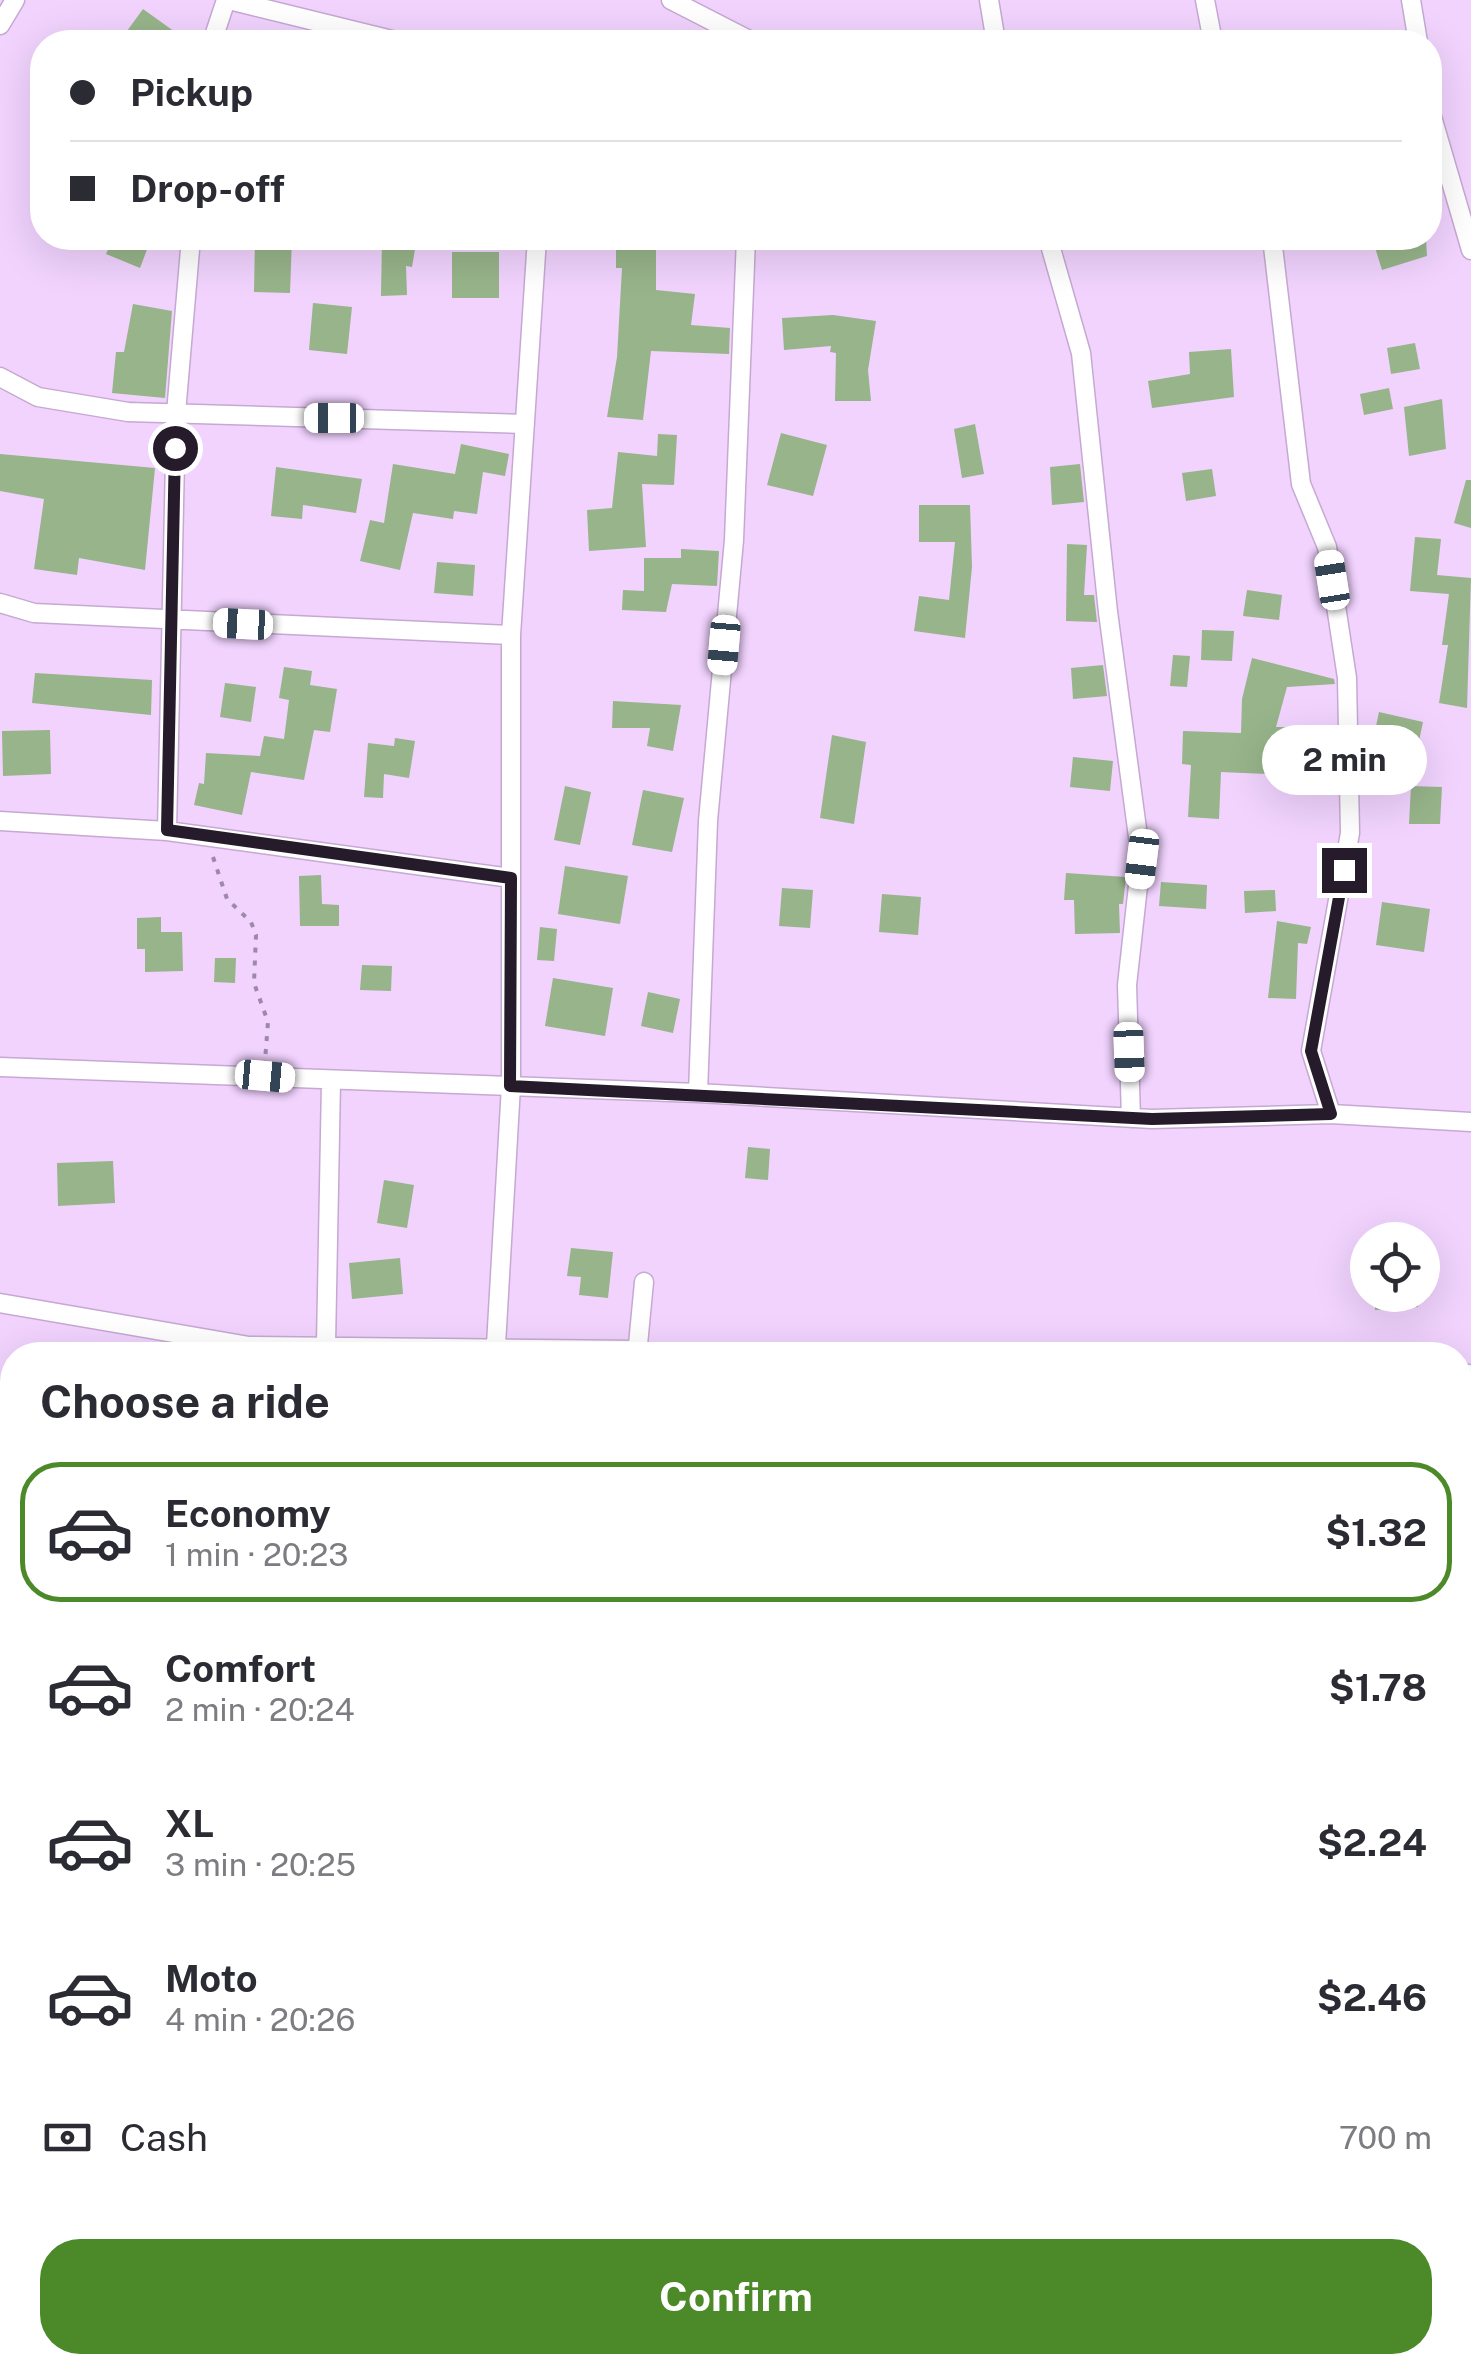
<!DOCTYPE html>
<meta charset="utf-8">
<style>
body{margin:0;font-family:"Public Sans",sans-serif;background:#f7f7f7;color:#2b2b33;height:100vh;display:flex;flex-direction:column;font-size:38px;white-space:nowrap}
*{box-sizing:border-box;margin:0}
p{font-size:32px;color:#7c7c81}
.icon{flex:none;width:55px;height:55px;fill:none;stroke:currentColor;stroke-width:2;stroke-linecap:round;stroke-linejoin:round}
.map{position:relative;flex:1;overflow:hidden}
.drawer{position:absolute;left:0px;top:1342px;width:1472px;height:1032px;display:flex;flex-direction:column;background:#fff;border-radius:40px 40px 0 0;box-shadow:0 10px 40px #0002}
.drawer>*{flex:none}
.guide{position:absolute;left:30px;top:30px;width:1412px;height:220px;border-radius:40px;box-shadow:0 10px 40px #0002;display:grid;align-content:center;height:220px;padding:0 40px;background:#fff}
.tools{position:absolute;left:1350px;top:1222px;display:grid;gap:20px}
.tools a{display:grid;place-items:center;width:90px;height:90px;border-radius:50%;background:#fff;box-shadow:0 10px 40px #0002;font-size:50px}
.end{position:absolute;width:45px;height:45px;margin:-22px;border:12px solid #261b2b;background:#fff;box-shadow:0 0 0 5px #fff}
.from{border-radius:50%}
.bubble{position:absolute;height:70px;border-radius:35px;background:#fff;box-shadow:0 10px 40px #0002;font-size:32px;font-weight:700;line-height:70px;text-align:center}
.car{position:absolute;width:30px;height:60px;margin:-30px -15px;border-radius:12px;box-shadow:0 0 8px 2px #0007;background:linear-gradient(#fff 24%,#345 0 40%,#fff 0 76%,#345 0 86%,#fff 0)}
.guide b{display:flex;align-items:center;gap:35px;height:95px;font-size:38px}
.guide b+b{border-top:2px solid #e1e1e2}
.guide i{width:25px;height:25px;background:#2b2b33}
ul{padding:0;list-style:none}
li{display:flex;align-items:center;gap:30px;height:140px;margin:0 20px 15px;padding:0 20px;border:5px solid transparent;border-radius:40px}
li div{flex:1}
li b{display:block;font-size:38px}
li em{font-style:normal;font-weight:700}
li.selected{border-color:#4c8928}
li>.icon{width:90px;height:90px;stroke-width:1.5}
h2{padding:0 40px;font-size:45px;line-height:120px}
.pay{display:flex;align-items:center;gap:25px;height:110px;padding:0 40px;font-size:38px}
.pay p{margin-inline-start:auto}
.primary-button{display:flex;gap:20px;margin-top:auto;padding:20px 40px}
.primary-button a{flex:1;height:115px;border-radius:40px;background:#4c8928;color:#fff;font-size:40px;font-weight:700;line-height:115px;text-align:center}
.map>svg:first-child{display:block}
.building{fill:#97b48a}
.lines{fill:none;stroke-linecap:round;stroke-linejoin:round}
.minor-casing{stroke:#c6a9d2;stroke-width:21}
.path{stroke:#9e88a8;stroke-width:4;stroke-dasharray:5 8;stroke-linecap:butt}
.minor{stroke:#fff;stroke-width:18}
.route{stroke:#261b2b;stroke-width:12}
</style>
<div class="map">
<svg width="1471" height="2374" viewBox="0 0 1471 2374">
<rect width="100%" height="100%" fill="#f1d3fe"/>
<path class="building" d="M143,9l46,33h-70z
M113,238l35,9 -8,21 -34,-14z
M255,238h37l-2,55 -36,-1z
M382,238h35l-5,29 -6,-1 1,29 -26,1z
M616,238h40v52l39,4 -4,31 39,3 -1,26 -78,-3 -8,69 -36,-3 10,-60 5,-89h-6z
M1372,238h54l1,18 -45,14z
M452,252h47v46h-47z
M313,303l39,4 -5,47 -38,-4z
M133,304l39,7 -7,87 -53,-5 4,-41h8z
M833,315l43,6 -8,49 3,31h-36l1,-48 -6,-1 1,-6 -47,4 -2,-32z
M1415,343l5,26 -29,5 -4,-26z
M1231,349l3,48 -82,11 -4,-27 42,-7 -1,-22z
M1389,388l4,21 -29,6 -4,-21z
M1442,399l4,50 -37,7 -5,-49z
M975,424l9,50 -22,4 -8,-49z
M781,433l46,12 -14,51 -46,-11z
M658,434l19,1 -3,50 -32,-1 4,63 -57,4 -2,-41 25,-2 6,-56 39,4z
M461,444l48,10 -4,22 -22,-4 -6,42 -23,-3 -1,8 -40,-6 -13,57 -40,-9 10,-41 14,3 9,-59 62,10z
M0,454l155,14 -10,102 -66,-12 -2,17 -43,-6 10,-70 -44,-8z
M1080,464l4,38 -32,3 -2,-38z
M276,467l86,12 -6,34 -53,-8 -1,14 -31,-3z
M1212,469l4,27 -30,5 -4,-28z
M1466,480h5v48l-17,-5z
M919,505h51l2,62 -7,71 -51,-7 5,-35 30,4 6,-58h-36z
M1415,537l26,2 -4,36 34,3 -4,130 -28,-5 9,-58h-6l7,-51 -39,-3z
M1067,544l20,1 -3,50h10l3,27 -31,-1z
M681,549l38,2 -2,35 -45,-2 -6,28 -44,-2 1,-20 21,1v-33h37z
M437,562l38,3 -2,31 -39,-3z
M1247,590l35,5 -3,25 -36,-4z
M1202,630l32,1 -2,30 -31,-1z
M1173,655l17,1 -3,31 -17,-1z
M1252,658l82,21 1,5 -48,3 -11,40h12v8h5l-1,40 -71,-3 -2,47 -31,-2 3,-52 -9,-1 1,-33 58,2 1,-34z
M1103,665l4,31 -34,3 -2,-31z
M284,667l28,4 -2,14 27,4 -7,43 -16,-2 -10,50 -53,-8 -9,43 -48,-10 5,-22 5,1 2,-31 54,3 4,-20 20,3 5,-39 -10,-2z
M35,673l117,7 -1,35 -119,-12z
M225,683l31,4 -5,35 -31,-5z
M613,701l68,4 -8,46 -26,-5 3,-18h-38z
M1379,712l44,10 -8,38 -44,-10z
M50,730l1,44 -48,2 -1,-45z
M832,735l34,7 -12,82 -34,-6z
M395,738l20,3 -6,37 -25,-4 -1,24 -19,-1 4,-54 26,3z
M1073,757l40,4 -3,30 -40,-4z
M565,786l26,6 -11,53 -26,-5z
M1411,786l31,1 -2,37h-31z
M643,790l41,8 -12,54 -40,-7z
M565,866l63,10 -8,48 -62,-10z
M1066,873l60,4 -3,27h-4l1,29 -45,1 -1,-34h-10z
M321,875l1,29 17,1v21h-39l-1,-50z
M1161,882l46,3 -1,24 -47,-3z
M782,888l31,2 -3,38 -31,-2z
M1275,890l1,21 -31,2 -1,-22z
M882,894l39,3 -3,38 -39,-3z
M1382,902l48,7 -6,43 -48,-7z
M161,917v15h21l1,39 -38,1v-23h-8v-31z
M1277,921l34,6 -4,17 -9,-1 -2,56 -28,-1z
M540,927l17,2 -3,32 -17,-1z
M215,958h21l-1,25 -21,-1z
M362,965l30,1 -1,25 -31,-1z
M553,978l60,10 -8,48 -60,-10z
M648,992l32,7 -7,34 -32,-7z
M748,1147l22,2 -2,31 -23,-2z
M113,1161l2,42 -57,3 -1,-43z
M384,1180l30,5 -7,43 -30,-5z
M571,1248l42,4 -5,46 -29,-3 2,-18 -14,-1z
M400,1258l3,36 -51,5 -3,-36z
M1375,1295h43v12l-43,3z"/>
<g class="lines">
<g class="minor-casing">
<path id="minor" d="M229,0l171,42
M671,0l82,42
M989,0l7,42
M1205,0l8,42
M1411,0l7,42
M0,25l15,-25
M212,42l14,-42
M1430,110l41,140
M1048,238l33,115 27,259 33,247 -14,126 4,133
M1272,238l29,246 26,63 20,131 3,155 -39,218 20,63
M0,377l38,20 90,15 397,12
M0,603l34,10 477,22
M0,821l167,10 344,47
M167,831l9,-418 15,-175
M0,1067l698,26 454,26 179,-5 140,8
M698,1093l10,-272 26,-281 12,-302
M0,1303l249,43 387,4
M326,1344l5,-262
M496,1345l15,-259v-451l26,-397
M637,1355l7,-73
M1460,1374h11
M0,1532l12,1
M1460,1571l11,3
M1460,1754l11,-2
M0,1934l12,-1
M1460,1942l11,-17
M0,2146l12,-1
M431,2362l47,12
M688,2362l1,12
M21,2374l1,-12
M225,2374l11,-12
M1467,2374l4,-13"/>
</g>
<path class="path" d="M213,857l14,42 24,23 5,13 -2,48 14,39 -3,39"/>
<use href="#minor" class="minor"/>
</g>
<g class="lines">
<path class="route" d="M175,448l-8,382 344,48 -1,208 642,33 179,-5 -20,-63 33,-181"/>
</g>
</svg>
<div class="tools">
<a><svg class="icon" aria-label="locate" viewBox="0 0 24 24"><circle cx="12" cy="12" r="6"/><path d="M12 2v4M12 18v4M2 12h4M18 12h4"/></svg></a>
</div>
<i class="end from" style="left:175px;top:448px"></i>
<i class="end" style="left:1344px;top:870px"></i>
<div class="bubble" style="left:1262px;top:725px;width:165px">2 min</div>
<i class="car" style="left:334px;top:418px;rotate:270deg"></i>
<i class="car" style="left:1332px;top:580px;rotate:351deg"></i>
<i class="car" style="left:243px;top:624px;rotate:273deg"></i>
<i class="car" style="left:724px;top:645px;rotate:185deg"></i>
<i class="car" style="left:1142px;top:859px;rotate:187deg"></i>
<i class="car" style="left:1129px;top:1052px;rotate:178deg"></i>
<i class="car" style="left:265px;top:1076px;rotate:95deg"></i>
<div class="guide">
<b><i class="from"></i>Pickup</b>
<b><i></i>Drop-off</b>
</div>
<section class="drawer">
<h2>Choose a ride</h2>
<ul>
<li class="selected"><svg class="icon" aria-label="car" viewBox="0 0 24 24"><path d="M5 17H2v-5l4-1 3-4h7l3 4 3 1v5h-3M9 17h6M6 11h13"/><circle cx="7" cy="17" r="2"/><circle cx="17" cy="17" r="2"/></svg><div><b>Economy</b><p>1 min · 20:23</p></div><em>$1.32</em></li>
<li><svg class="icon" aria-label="car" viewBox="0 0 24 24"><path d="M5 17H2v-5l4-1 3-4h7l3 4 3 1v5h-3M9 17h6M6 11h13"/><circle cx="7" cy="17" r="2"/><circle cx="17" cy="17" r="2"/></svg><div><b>Comfort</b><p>2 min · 20:24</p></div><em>$1.78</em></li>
<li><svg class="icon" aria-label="car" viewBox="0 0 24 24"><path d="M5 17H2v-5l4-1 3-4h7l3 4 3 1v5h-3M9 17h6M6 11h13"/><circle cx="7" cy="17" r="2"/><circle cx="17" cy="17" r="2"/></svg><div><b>XL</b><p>3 min · 20:25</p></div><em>$2.24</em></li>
<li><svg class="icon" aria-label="car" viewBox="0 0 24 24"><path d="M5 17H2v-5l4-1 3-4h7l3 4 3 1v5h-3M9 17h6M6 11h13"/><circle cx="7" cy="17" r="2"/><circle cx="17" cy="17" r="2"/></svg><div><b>Moto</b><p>4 min · 20:26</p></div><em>$2.46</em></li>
</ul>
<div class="pay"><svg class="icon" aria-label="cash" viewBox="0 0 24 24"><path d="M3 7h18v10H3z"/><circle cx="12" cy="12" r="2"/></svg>Cash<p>700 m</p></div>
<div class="primary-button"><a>Confirm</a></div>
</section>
</div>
